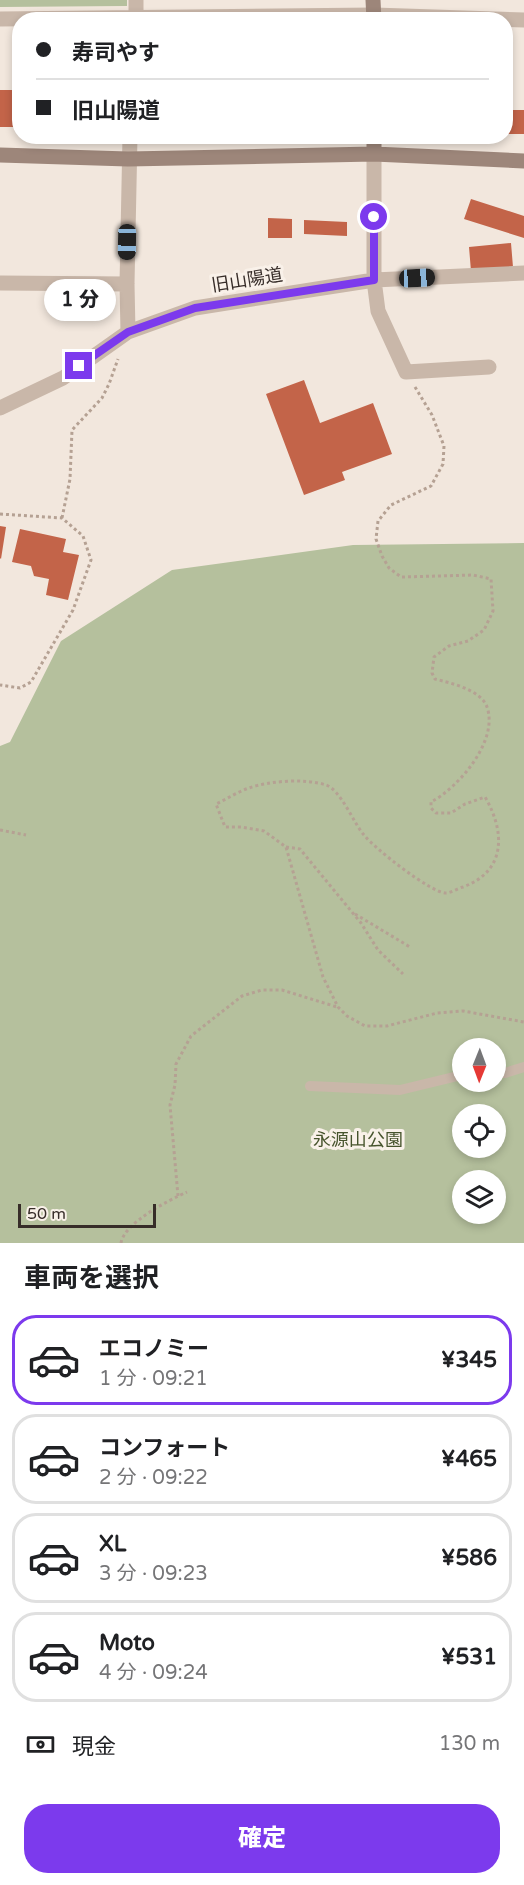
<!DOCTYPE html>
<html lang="ja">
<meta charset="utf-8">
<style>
body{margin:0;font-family:"Varela Round","Noto Sans JP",sans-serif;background:#f2f2f2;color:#202124;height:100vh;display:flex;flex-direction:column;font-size:22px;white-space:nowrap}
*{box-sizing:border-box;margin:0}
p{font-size:20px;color:#757577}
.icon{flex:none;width:33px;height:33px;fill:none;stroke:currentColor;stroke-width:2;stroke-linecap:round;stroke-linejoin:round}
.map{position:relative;height:1243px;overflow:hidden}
.details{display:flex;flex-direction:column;background:#fff;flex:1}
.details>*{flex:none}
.guide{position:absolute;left:12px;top:12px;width:501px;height:132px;border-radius:24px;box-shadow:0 3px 9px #0003;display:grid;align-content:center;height:132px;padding:0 24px;background:#fff}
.needle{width:39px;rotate:181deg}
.controls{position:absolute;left:452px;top:1038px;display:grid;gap:12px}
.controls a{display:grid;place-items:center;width:54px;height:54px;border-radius:50%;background:#fff;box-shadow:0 3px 9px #0003;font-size:30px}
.scale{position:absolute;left:18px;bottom:15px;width:138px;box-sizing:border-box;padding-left:6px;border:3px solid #372d29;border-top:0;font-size:16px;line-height:21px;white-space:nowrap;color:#372d29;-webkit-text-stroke:4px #f9f1e9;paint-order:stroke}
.end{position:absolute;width:27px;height:27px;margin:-14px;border:8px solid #7c3aed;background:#fff;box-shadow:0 0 0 3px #fff}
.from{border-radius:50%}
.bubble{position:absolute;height:42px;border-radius:21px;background:#fff;box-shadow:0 3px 9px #0003;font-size:20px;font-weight:800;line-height:42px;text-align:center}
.car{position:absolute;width:18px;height:36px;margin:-18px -9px;border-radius:8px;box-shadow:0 0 4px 2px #0007;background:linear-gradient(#222 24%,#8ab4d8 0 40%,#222 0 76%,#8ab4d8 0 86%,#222 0)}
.guide b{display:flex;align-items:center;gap:21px;height:57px;font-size:22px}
.guide b+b{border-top:2px solid #e0e0e0}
.guide i{width:15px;height:15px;background:#202124}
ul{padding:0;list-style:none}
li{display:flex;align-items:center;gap:18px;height:90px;margin:0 12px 9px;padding:0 12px;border:3px solid #e0e0e0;border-radius:24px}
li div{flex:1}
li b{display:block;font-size:22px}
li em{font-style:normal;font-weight:800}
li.active{border-color:#7c3aed}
li>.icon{width:54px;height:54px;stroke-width:1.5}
h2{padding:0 24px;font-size:27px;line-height:72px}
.pay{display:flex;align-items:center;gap:15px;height:66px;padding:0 24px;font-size:22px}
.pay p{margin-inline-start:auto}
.button{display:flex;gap:12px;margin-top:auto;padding:12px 24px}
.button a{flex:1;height:69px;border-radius:24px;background:#7c3aed;color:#fff;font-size:24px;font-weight:800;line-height:69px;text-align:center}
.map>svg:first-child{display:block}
.green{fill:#b5c09d;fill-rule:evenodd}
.building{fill:#c36449}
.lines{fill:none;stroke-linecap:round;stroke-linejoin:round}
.path{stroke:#b5a193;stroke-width:3;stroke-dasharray:3 3;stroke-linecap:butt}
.lane{stroke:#c9b7a9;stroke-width:10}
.street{stroke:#c9b7a9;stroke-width:15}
.secondary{stroke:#9d867a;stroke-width:15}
.route{stroke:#7c3aed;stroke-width:8}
.labels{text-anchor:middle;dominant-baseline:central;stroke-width:6;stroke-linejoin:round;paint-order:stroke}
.street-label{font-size:18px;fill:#372d29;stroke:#f9f1e9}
.park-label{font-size:18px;fill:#47542d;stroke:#f9f1e9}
</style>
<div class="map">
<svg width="524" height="1243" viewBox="0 0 524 1243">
<rect width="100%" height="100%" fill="#f2e7dd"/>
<path class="green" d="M0,0h127v6l-127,1z
M524,543v700h-524v-497l10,-4 51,-101 111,-71 181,-25zM462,1048h33v34h-33zM462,1114h33v34h-33zM462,1180h33v34h-33z"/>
<path class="building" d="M0,90h20v37h-20z
M506,110h18v24h-18z
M400,136h51v4l-51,-2z
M471,199l53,17v22l-60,-19z
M268,218l24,1v19h-24z
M304,220l43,2v14l-43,-2z
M511,243l2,24 -42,4 -2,-24z
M304,380l16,43 53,-20 19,51 -50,18 3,8 -41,15 -38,-101z
M0,526l6,1 -5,32 -1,-1z
M20,529l46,10 -3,13 16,3 -11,45 -22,-5 3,-16 -15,-3 -3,-10 -19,-4z"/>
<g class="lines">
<path class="path" d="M415,387l17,28 12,31 -1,18 -12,22 -40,19 -13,16 -2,18 6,17 7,12 12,9 72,-2 18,4 2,32 -9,19 -16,11 -19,5 -15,11 -2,16 3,6c16,4 46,11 52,28 12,34 -29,81 -56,95v6l5,5h15l14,-9 20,-7c20,34 22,74 -22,90 -5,1 -12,6 -17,6 -15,0 -72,-45 -82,-58 -10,-11 -23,-45 -38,-50 -21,-7 -57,-4 -77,3 -12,4 -22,11 -33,16l9,23h16l23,4 22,16 37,130 15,30 9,9 18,10h22l50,-13 26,-2 61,11
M0,514l62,4 21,18 8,24 -18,50 -42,72 -11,6 -20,-3
M62,518l8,-39 2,-49 30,-32 7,-14 9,-25
M0,830l26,5
M286,847l14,2 61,74 17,27 25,24
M355,914l55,33
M178,1196l-8,-91 5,-20 1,-21 15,-28 51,-40 20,-6h20l55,17
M121,1243c3,-20 48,-43 66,-51"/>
<path class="lane" d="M495,1073h10l19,-6
M310,1086l90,4 62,-15"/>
<path class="street" d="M136,0v20
M0,19l374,-4 150,5
M374,154v126l4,31 28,61 83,-5
M0,283l127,1
M128,332l-1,-48 3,-148
M0,408l63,-30 65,-46 67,-24 179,-28 150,-7"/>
<path class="secondary" d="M373,0l1,20
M374,136v18
M0,155l128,4 246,-5 150,7"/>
</g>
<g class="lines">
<path class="route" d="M79,366l49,-34 67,-24 179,-28v-63"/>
</g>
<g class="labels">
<g class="street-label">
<text transform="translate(247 280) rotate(-9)">旧山陽道</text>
</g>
<g class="park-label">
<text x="358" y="1140">永源山公園</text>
</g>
</g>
</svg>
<div class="controls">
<a><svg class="needle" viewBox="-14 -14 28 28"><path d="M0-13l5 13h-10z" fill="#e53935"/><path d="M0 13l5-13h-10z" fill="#757577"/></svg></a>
<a><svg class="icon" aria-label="locate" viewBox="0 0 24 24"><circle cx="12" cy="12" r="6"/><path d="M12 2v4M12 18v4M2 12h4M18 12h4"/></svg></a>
<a><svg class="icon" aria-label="layers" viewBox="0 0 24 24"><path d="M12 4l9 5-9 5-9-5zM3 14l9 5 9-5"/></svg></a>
</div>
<div class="scale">50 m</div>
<i class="end from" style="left:374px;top:217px"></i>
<i class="end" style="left:79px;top:366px"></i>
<div class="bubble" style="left:44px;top:279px;width:72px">1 分</div>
<i class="car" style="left:127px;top:242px;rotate:181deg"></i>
<i class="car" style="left:417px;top:278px;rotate:87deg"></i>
<div class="guide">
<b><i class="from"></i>寿司やす</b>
<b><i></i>旧山陽道</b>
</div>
</div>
<section class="details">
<h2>車両を選択</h2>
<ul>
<li class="active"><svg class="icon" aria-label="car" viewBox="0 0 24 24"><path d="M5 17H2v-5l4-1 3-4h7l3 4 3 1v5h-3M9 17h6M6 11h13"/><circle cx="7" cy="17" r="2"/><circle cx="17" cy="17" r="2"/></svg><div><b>エコノミー</b><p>1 分 · 09:21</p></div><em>¥345</em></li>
<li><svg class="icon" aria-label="car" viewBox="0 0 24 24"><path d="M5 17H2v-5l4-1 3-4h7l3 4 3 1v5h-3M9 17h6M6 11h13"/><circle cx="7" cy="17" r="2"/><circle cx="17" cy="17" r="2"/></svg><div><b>コンフォート</b><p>2 分 · 09:22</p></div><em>¥465</em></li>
<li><svg class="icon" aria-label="car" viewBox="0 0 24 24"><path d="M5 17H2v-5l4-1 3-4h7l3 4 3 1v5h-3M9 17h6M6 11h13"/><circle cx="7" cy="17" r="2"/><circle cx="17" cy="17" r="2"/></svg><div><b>XL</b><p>3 分 · 09:23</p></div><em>¥586</em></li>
<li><svg class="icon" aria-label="car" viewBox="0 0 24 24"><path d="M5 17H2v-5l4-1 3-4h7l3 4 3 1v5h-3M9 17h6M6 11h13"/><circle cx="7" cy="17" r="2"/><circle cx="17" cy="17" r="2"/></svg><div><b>Moto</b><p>4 分 · 09:24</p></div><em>¥531</em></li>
</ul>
<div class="pay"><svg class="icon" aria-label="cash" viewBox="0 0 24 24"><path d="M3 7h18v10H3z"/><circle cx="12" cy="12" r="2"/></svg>現金<p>130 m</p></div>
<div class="button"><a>確定</a></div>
</section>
